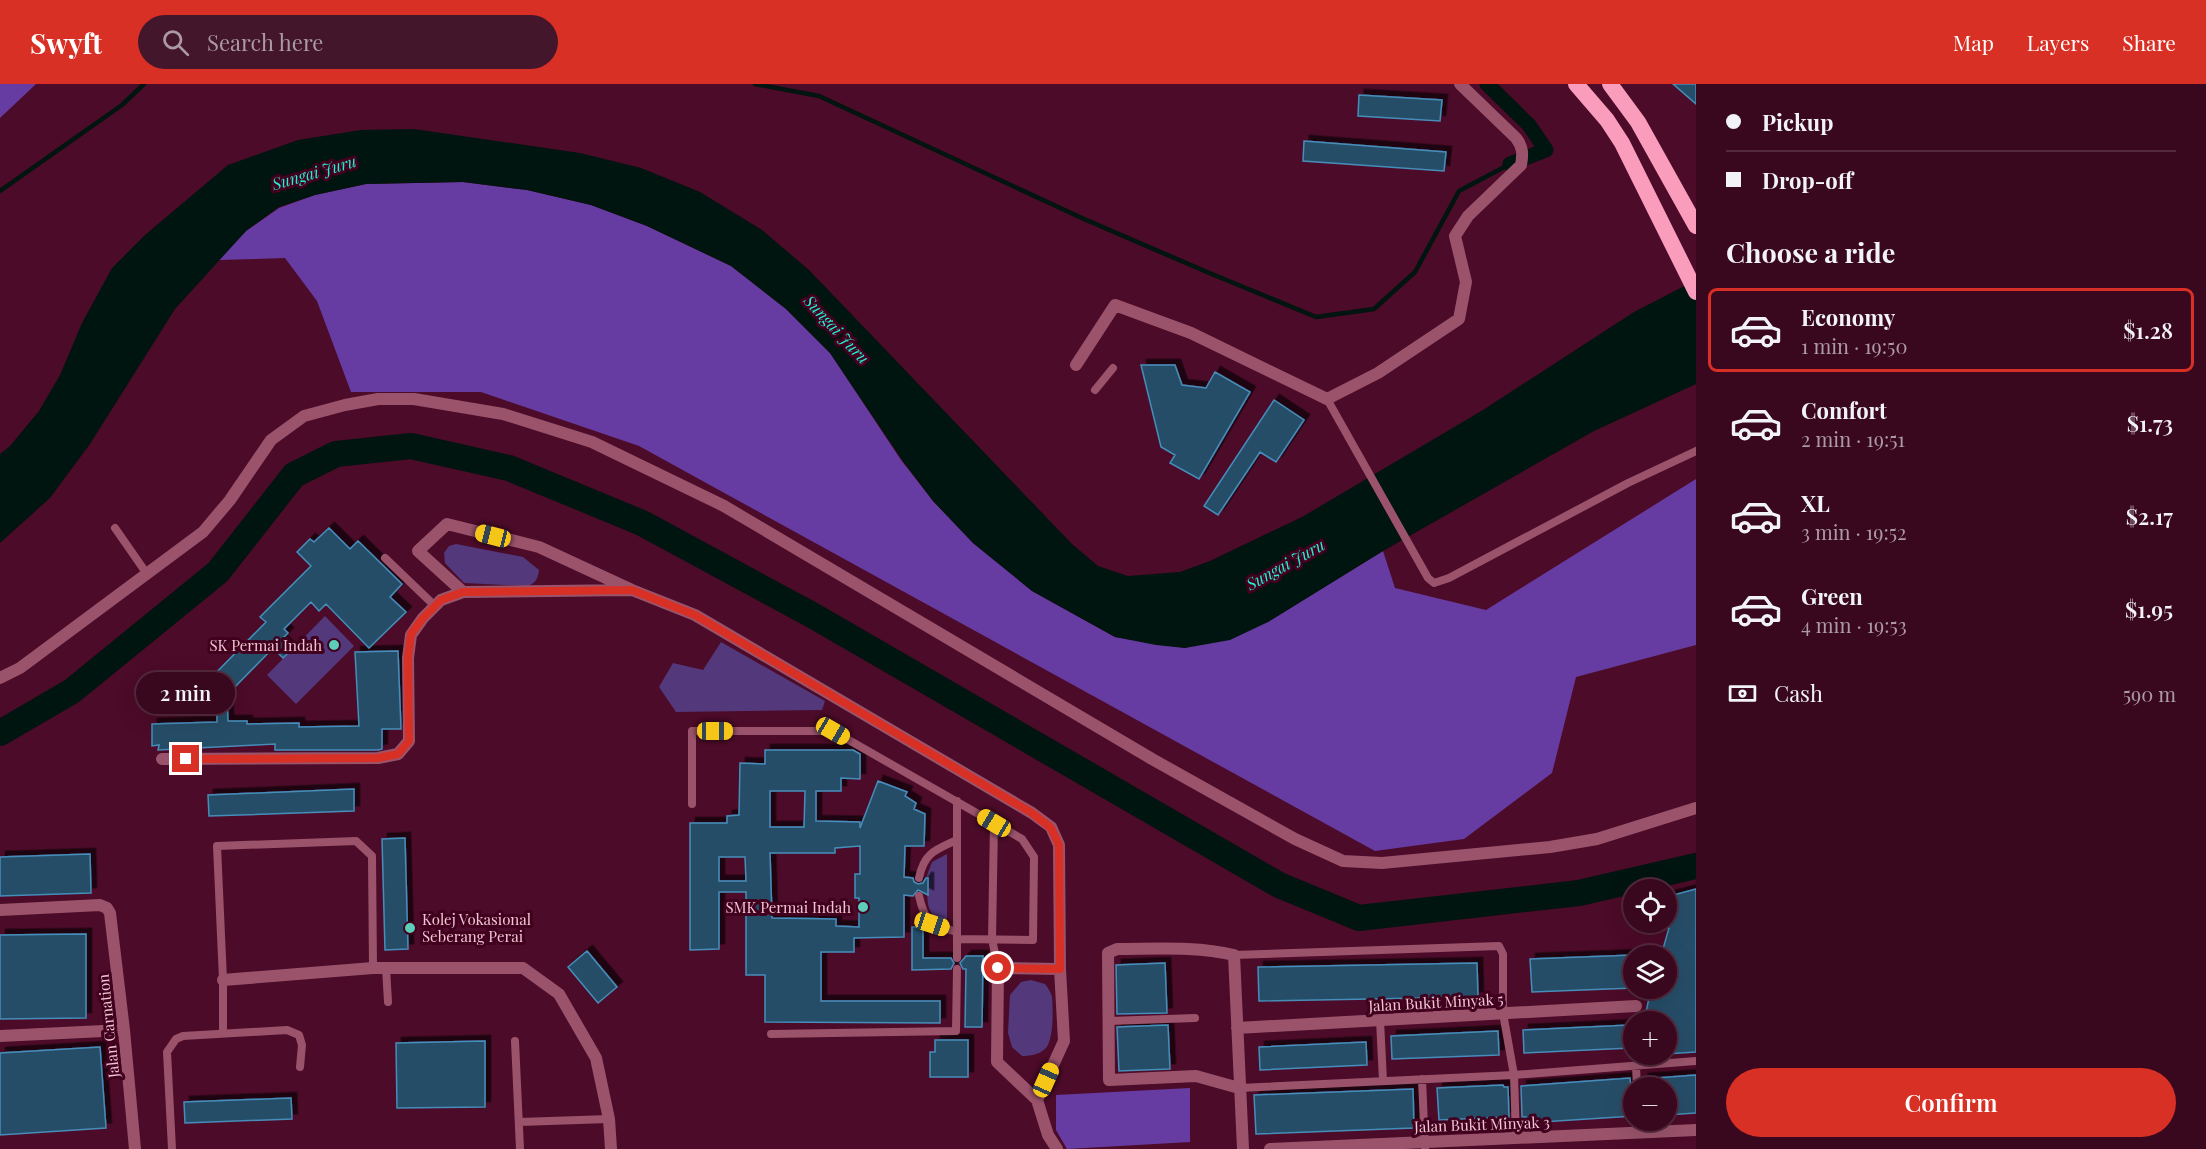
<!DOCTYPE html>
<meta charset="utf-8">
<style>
body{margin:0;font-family:"Playfair Display",serif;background:#44162b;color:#f1f3f6;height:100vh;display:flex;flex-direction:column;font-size:22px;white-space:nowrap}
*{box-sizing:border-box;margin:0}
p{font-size:20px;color:#ab9aa4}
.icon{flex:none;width:33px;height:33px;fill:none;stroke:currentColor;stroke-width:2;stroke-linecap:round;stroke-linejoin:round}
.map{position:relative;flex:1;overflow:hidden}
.sheet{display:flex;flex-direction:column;background:#39081e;width:510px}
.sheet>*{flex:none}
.banner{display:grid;align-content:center;height:132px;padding:0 30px;background:#39081e}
.tools{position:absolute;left:1623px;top:795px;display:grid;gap:12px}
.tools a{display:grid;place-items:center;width:54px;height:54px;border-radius:50%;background:#39081e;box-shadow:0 6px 24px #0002,0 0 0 2px #53293c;font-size:30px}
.end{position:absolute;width:27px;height:27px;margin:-14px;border:8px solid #d93025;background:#fff;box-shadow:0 0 0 3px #fff}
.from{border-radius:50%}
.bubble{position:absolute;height:42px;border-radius:21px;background:#39081e;box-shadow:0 6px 24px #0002,0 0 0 2px #53293c;font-size:20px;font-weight:600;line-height:42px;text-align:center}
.car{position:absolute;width:18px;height:36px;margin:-18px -9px;border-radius:8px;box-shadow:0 0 4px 2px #0007;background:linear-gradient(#f5c518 24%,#345 0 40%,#f5c518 0 76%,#345 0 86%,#f5c518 0)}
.banner b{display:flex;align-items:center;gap:21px;height:57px;font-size:22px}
.banner b+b{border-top:2px solid #53293c}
.banner i{width:15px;height:15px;background:#f1f3f6}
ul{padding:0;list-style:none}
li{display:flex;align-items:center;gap:18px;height:84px;margin:0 12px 9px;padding:0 18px;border:3px solid transparent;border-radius:9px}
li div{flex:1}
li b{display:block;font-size:22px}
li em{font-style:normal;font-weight:600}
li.selected{border-color:#d93025}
li>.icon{width:54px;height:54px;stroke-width:1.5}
h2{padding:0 30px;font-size:27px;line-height:72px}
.pay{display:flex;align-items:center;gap:15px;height:66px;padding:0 30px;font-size:22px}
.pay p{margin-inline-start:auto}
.button{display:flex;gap:12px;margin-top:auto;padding:12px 30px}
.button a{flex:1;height:69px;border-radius:36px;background:#d93025;color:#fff;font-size:24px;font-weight:600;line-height:69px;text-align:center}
header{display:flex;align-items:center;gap:36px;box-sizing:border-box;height:84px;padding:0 30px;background:#d93025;color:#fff}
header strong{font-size:28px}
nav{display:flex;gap:33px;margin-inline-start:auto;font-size:21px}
.search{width:420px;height:54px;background:#44162b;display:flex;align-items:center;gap:15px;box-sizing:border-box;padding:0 21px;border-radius:33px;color:#ab9aa4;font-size:22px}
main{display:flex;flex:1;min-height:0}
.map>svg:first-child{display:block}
.green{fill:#53397c}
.forest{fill:#673ca2}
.water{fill:#001410}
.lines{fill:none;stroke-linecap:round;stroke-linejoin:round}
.stream{stroke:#001410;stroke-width:4.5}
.canal{stroke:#001410;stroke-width:15}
.river{stroke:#001410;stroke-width:26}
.building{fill:#254e68;stroke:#478dba;stroke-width:1.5;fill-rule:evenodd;filter:url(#shadow)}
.service{stroke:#9a536b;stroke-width:8}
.minor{stroke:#9a536b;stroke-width:12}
.trunk{stroke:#fa9cbc;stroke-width:16}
.route{stroke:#d93025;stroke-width:8}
.poi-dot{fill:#5dceb9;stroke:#41001e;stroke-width:2}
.labels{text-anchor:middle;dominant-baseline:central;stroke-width:6;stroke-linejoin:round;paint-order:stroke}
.poi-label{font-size:15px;fill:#efc5d1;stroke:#41001e;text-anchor:end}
.street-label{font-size:15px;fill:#efc5d1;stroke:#41001e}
.water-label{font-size:16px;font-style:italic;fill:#24efd2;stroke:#41001e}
</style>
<header>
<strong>Swyft</strong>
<div class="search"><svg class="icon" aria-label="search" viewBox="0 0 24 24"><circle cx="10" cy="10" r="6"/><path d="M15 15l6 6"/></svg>Search here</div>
<nav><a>Map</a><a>Layers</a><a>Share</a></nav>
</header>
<main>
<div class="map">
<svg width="1696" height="1065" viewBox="0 0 1696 1065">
<defs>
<filter id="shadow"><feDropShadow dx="5.5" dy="-5.5" stdDeviation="0" flood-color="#0009"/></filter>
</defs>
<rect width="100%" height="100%" fill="#4c0b28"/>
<path class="green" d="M456,460l67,13 16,13c-1,8 -3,13 -11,16l-64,-3 -19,-20 -1,-10 5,-7z
M325,532l29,30 -58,58 -29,-29z
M721,558l104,59 -3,9 -146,2 -17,-25 14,-24 30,7z
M947,770v66c-25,-1 -19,-26 -19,-42h-2l6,-16z
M1031,896l14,4c3,4 6,8 7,13 1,12 2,44 -7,52 -7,6 -15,7 -23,7l-10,-9 -4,-14 2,-38 11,-13z"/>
<path class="forest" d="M0,0h36l-36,34z
M463,98l64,8 64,15 56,21 84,40 55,43 44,44 71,107 32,41 40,42 59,48 83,46 70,11 83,-26 115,-71 12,37 91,22 210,-131v166l-120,32 -24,96 -88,66 -89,12 -736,-405 -158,-54h-130l-34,-91 -32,-43 -66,2 27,-29 33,-23 36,-13 51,-11z
M1190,1004v54l-123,7 -11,-19v-35z"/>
<path class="water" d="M414,45l166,24 61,15 59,24 62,38 47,40 263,274 26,22 30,10 52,-4 30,-11 92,-44 181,-107 151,-98 62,-32v104l-102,47 -211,120 -115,71 -38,18 -45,8 -29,-3 -41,-8 -83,-46 -59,-48 -40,-42 -31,-41 -72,-107 -44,-44 -55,-43 -84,-40 -56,-21 -64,-15 -64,-8 -97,2 -51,11 -36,12 -33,24 -71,78 -85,135 -40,54 -50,45v-89l10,-8 29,-35 21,-36 22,-52 30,-55 33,-33 83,-70 70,-25 63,-10z"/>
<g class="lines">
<path class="stream" d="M755,0l64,12 265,123 123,53 109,45 58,-8 41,-37 44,-81 51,-27
M0,107l122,-86 22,-21"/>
<path class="canal" d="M1487,0l42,41 17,25 -36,14"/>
<path class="river" d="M0,649l72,-42 146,-119 76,-97 42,-21 75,-8 98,22 133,55 170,92 467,270 80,33 220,-25 117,-27"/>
</g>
<path class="building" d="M1673,0h23v20z
M1359,11l83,5 -2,21 -82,-5z
M1304,57l142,11 -2,19 -141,-10z
M1141,281h34l7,20 24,3 9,-16 35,20 -51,87 -29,-16 5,-8 -14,-8z
M1274,316l30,20 -28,42 -16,-10 -42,63 -14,-9z
M329,444l21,21 8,-8 44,43 -12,13 16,15 -37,36 -43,-44 -7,7 -8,-9 -27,27 4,4 -7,7 10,10 -8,8 -10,-10 -46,47 1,26h19v3l52,-1v4l60,-1 -4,-74 43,-1 3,78h-19v20l-4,1h-103v-6l-117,6 1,-5 -7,1v-22l65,-2v-22l-14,-14 63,-64 -6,-5 51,-51 -14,-14 13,-13 4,3z
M765,666h88l7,4v25l-19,-1v13h-25v30l44,1v6l18,-47 29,11 -2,4 11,7 -2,6 11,5 -1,32h-19l-1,31 9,1 1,4 4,2 5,-1 3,-5h2v17l-10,-5 -5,6 -9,-1v42l-50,1v14h-33v49h119v22l-175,-1v-47h-19v-83h-27v57l-29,1v-127h37v-7l12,-1 1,-52 25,1zM770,707h35l-1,36h-34zM860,762v28h-5v24h4v29l-23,-1v-7l-64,-1 -2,-65h65v-5zM719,773h26l1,24h-27z
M354,705v22l-145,5 -1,-21z
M405,754l3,111 -23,1 -3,-111z
M90,770l1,39 -91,3v-39z
M1696,805v163l-30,2v-32h-22l7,-34h15v-32h-5l8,-28h-3v-31z
M912,843h11v31h28l3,5 -3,6 -39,1z
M86,850v84l-86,1v-84z
M587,867l30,36 -19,16 -30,-36z
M1634,871v33l-102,4 -2,-33z
M966,872h17l-1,71h-17l1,-58h-3l-3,-6z
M1165,879l2,50 -50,1 -1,-49z
M1477,879l1,34 -219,4 -1,-34z
M1168,941l2,44 -51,2 -2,-44z
M1630,941l1,23 -107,5 -1,-23z
M1498,947l1,24 -107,4 -1,-23z
M935,956h33v37h-38v-25h5z
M485,957v66l-88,1 -1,-65z
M1366,958l1,23 -107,5 -1,-23z
M100,963l6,81 -106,7v-82z
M1696,991v38l-30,2v-27h-23v-9z
M1630,994l1,11 3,4v23l-108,7v-6h-4l-1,-31z
M1503,1001l1,2h4l1,30 -70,3 -2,-32z
M1413,1005l1,39 -158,6 -2,-39z
M291,1014l1,21 -107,4 -1,-21z"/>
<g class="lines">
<path class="service" d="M1095,306l18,-22
M1327,315l101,179 6,5 15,-5 179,-95 68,-32
M115,444l32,46
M385,474l50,48
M957,717v157
M692,720v-73h141l189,108 12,18 -1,83 -76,-1
M994,739l-2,116 6,29
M919,794c5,-25 16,-28 38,-38
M919,812c6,27 12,28 38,36
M1234,871l265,-9 4,8v59l11,62 2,63
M386,884l2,34
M1380,936l3,61
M1109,937l86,-3
M223,948v-52l-6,-134 139,-5 16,15 1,112
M771,950l185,-3 1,-62
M515,957l5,108
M1636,982l1,22
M1422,995l3,70
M1239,1004l275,-13 182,-14
M1639,1036l1,12
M519,1038l90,-3
M172,1065l-5,-97 9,-13 7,-3 104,-6 12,5 3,10 -2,22"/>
<path class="minor" d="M1076,281l39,-60 76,28 136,66 51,-26 81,-54 7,-37 -11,-46 13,-20 53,-51c2,-11 2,-18 -5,-27l-56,-54
M632,506l-169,2 -45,-41 29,-27 92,23 93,43 63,25 337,198 19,14 8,18 1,124 4,72 -27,59 11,35 9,14
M0,594l20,-10 183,-136 27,-32 41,-60 33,-24 41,-11 33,-6h36l89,15 89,28 132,64 428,253 143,80 48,22 39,2 168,-16 47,-8 99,-31
M162,675l216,-1 20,-4 11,-13 -1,-83 3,-23 12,-17 18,-18 22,-8
M0,826l100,-5 7,3 3,5 14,117 11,119
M223,896l150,-12h150l36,26 37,64 13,61 2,30
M1237,944l399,-22
M0,952l124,-6
M1239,1004l-43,-12 -87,4 -1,-127 9,-4c39,0 79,-3 117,6l9,194
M1037,1016l-40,-38 1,-94 62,1
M1270,1065l426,-19"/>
<path class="trunk" d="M1576,0l31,36 15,23 74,149
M1610,0l28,38 58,104"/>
</g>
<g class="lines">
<path class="route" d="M186,675l192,-1 20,-4 11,-13 -1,-83 3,-24 12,-16 18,-18 22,-8 169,-2 63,25 337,198 19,15 8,17 1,124 -62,-1"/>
</g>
<g class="poi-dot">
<circle cx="334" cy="561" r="6"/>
<circle cx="863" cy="823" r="6"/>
<circle cx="410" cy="844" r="6"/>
</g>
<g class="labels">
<g class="poi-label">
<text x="322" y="561">SK Permai Indah</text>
<text x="851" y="823">SMK Permai Indah</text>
<text x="422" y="835" text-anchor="start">Kolej Vokasional<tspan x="422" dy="17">Seberang Perai</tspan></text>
</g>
<g class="street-label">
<text transform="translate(1436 918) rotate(-3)">Jalan Bukit Minyak 5</text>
<text transform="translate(108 942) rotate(-96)">Jalan Carnation</text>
<text transform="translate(1482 1040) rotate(-2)">Jalan Bukit Minyak 3</text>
</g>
<g class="water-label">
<text transform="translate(314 88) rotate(-16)">Sungai Juru</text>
<text transform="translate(837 245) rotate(47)">Sungai Juru</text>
<text transform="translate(1285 480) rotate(-29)">Sungai Juru</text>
</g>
</g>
</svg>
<div class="tools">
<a><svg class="icon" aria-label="locate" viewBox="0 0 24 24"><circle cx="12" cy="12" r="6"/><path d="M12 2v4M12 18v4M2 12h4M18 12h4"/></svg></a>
<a><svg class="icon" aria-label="layers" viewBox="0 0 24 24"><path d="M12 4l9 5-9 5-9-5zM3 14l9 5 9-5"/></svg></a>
<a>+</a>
<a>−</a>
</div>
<i class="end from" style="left:998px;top:884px"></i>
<i class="end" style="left:186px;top:675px"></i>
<div class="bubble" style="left:136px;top:588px;width:99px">2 min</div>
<i class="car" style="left:493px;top:452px;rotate:284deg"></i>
<i class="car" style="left:715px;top:647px;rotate:90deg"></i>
<i class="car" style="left:833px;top:647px;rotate:120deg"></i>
<i class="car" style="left:994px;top:739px;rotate:301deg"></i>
<i class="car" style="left:932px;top:840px;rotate:108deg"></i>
<i class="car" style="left:1046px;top:996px;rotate:24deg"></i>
</div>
<section class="sheet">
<div class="banner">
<b><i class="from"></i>Pickup</b>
<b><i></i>Drop-off</b>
</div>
<h2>Choose a ride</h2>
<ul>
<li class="selected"><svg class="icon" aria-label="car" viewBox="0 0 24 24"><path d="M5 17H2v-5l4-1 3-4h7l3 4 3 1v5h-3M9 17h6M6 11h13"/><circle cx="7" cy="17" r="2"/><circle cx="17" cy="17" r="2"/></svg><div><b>Economy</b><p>1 min · 19:50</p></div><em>$1.28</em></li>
<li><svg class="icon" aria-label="car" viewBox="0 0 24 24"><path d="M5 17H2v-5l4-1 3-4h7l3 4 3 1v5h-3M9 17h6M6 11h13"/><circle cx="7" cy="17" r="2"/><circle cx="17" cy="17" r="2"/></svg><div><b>Comfort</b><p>2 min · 19:51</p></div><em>$1.73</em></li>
<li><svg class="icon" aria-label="car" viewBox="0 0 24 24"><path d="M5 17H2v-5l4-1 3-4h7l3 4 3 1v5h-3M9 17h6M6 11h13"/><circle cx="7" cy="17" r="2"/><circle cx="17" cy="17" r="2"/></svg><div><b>XL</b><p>3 min · 19:52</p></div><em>$2.17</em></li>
<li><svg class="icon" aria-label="car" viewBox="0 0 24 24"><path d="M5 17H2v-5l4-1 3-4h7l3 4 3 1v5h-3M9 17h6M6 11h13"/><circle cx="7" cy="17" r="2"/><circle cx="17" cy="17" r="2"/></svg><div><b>Green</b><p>4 min · 19:53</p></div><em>$1.95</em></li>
</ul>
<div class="pay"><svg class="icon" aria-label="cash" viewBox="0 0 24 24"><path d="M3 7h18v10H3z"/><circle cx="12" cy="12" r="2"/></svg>Cash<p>590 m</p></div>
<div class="button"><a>Confirm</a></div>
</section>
</main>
